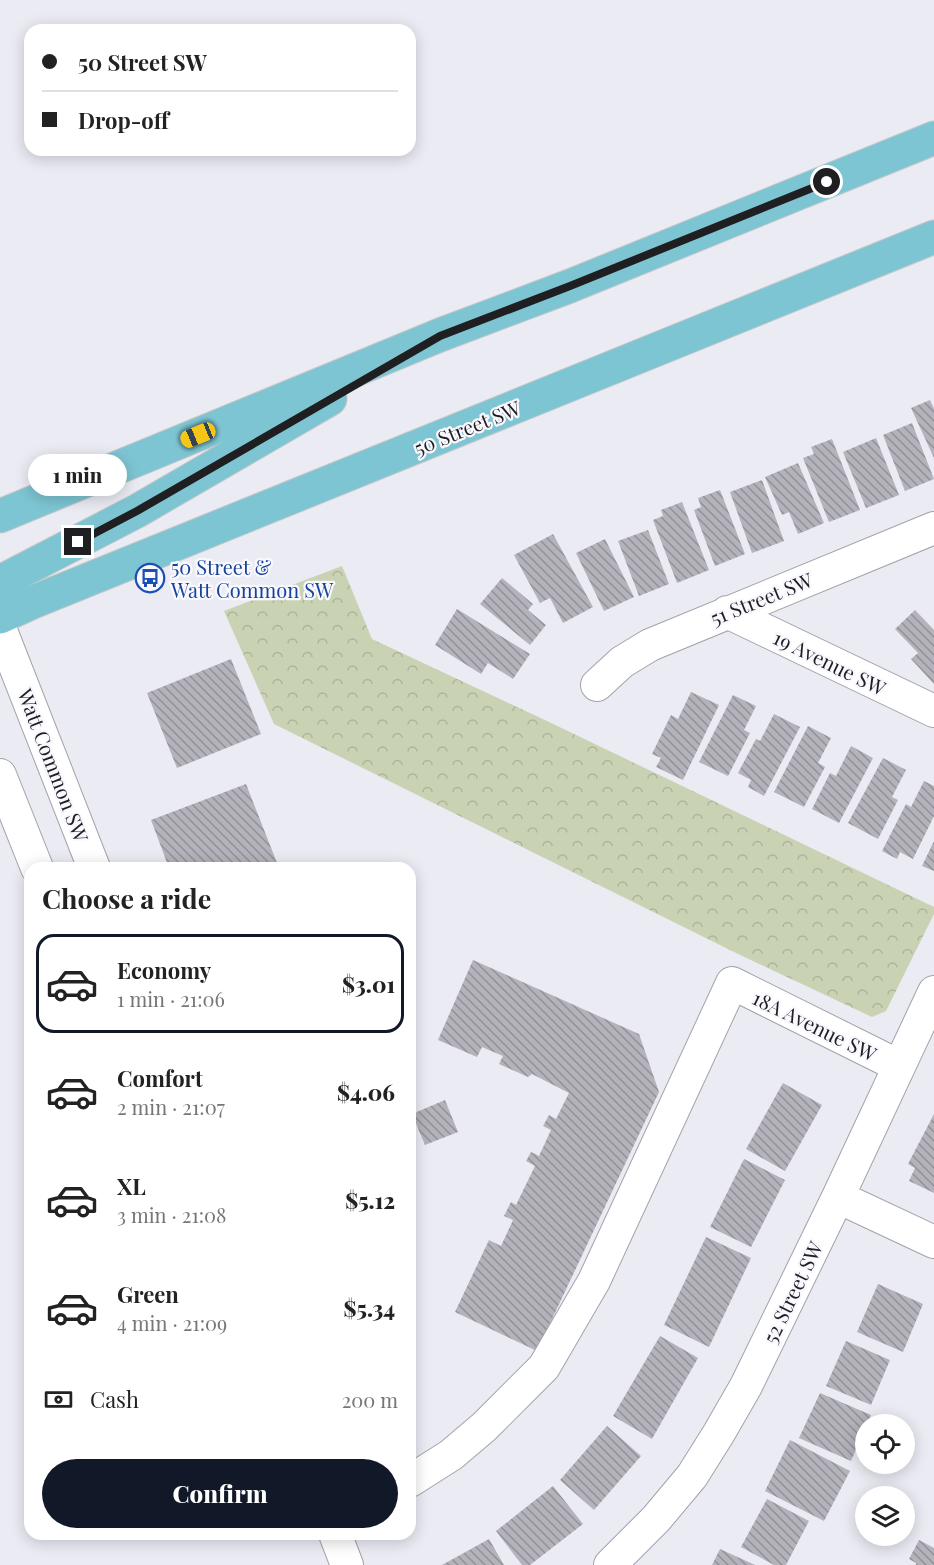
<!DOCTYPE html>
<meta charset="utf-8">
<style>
body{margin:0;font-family:"Playfair Display",serif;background:#f2f2f2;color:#222;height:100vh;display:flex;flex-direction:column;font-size:22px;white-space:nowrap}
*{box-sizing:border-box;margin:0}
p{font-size:20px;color:#767676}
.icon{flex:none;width:33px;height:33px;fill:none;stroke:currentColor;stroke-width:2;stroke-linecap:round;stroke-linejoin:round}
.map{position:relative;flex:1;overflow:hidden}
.panel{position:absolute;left:24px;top:862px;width:392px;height:678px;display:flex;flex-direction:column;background:#fff;border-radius:18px;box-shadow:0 3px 15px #0003}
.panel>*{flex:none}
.hud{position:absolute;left:24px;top:24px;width:392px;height:132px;border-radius:18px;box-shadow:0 3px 15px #0003;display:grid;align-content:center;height:132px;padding:0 18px;background:#fff}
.controls{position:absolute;left:855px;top:1414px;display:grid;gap:12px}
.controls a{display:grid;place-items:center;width:60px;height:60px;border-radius:50%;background:#fff;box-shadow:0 3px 15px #0003;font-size:30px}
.end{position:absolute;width:27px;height:27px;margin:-14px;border:8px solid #1f1f22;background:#fff;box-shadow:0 0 0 3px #fff}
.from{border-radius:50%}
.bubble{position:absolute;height:42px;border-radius:21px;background:#fff;box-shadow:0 3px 15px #0003;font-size:20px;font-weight:800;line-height:42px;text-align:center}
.car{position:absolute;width:18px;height:36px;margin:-18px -9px;border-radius:8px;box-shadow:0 0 4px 2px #0007;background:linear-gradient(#f5c518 24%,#345 0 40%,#f5c518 0 76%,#345 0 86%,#f5c518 0)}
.hud b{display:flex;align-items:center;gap:21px;height:57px;font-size:22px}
.hud b+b{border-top:2px solid #e0e0e0}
.hud i{width:15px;height:15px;background:#222}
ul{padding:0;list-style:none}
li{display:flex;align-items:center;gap:18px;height:99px;margin:0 12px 9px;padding:0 6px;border:3px solid transparent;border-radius:18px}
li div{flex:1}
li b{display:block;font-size:22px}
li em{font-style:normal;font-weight:800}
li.selected{border-color:#111827}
li>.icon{width:54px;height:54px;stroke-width:1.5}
h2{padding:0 18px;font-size:27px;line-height:72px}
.pay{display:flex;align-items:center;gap:15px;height:66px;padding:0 18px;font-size:22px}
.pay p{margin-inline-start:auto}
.action{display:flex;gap:12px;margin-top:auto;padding:12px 18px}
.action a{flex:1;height:69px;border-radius:36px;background:#111827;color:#fff;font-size:24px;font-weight:800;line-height:69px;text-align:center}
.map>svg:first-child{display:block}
.forest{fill:url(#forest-crowns)}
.building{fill:url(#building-back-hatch)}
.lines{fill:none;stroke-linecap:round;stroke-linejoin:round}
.minor-casing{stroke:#a2a2aa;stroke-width:34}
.major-casing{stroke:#c9c9ca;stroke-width:35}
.minor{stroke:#fff;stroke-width:32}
.major{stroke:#7ec5d3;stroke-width:33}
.route{stroke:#1f1f22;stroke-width:8}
.labels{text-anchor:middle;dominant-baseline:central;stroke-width:4.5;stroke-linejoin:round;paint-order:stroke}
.street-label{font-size:20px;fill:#1f1f22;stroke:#f8f8fe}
.transit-label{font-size:20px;fill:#164399;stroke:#f8f8fe;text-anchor:start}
</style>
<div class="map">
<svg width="934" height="1565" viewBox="0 0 934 1565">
<defs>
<pattern id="forest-crowns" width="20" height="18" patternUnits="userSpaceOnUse" patternTransform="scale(1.5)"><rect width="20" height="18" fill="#c9d3b3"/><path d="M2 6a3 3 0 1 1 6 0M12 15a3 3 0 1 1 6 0" fill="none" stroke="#acb59a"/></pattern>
<pattern id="building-back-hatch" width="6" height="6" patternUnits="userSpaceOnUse" patternTransform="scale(1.5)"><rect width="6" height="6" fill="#b4b3bc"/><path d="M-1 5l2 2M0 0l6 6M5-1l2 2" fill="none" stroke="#929198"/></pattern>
</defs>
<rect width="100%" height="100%" fill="#ebebf4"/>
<path class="forest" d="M342,566l30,73 175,82 387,186v7l-48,97 -14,6 -138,-65 -460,-228 -50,-113z"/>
<path class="building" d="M930,400l4,9v49l-23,-50z
M912,423l22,56 -29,12 -22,-56z
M876,438l23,57 -33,13 -23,-56z
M832,439l28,71 -31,12 -26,-64 11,-4 -3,-7z
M798,463l26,60 -26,11 -9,-22 -7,3 -17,-38z
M762,480l22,61 -32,12 -22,-61z
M720,490l25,64 -30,12 -21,-56 7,-3 -3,-9z
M682,502l27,68 -32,13 -24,-63 10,-4 -2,-6z
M648,530l21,54 -30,12 -21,-55z
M553,534l40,73 -30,16 -13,-25 -10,5 -26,-48z
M605,539l29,58 -30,14 -28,-58z
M502,578l31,26 -5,6 18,15 -16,20 -50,-41z
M457,609l73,45 -17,25 -25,-16 -7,11 -46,-29z
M915,610l19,20v54l-23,-25 7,-6 -23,-24z
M231,659l30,75 -84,34 -30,-75z
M691,692l28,13 -36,75 -27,-13 5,-9 -9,-4 19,-39 7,4z
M733,695l23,11 -12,24 6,3 -22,43 -29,-14z
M774,714l26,13 -36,69 -16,-9 3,-7 -13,-7 18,-34 4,2z
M808,726l23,12 -13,25 7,4 -21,40 -30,-15z
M851,746l22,12 -34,65 -27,-14 18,-36 6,3z
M883,758l23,12 -14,27 6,3 -20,39 -30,-16z
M924,781l10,5v30l-21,43 -13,-7 -3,7 -15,-8 24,-47 5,3z
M246,784l33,84h-110l-18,-48z
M934,841v30l-12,-5z
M473,960l166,74 20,58 -122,259 -82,-39 34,-72 12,6 12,-26 -9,-4 7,-14 5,3 19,-39 -9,-5 5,-9 8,4 12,-26 -8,-4 6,-11 7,4 13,-26 -37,-19 -4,3 -29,-13 4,-8 -21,-9 -5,10 -39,-17z
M783,1083l39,22 -37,66 -39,-22z
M445,1100l13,32 -33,13 -13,-31z
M934,1114v79l-25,-12 6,-13 -7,-4z
M744,1159l41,21 -34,67 -41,-20z
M706,1237l45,21 -42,89 -45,-22z
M878,1284l45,20 -20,48 -46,-20z
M660,1336l38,22 -46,81 -39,-23z
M846,1341l44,19 -19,45 -45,-19z
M820,1393l51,22 -20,46 -52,-23z
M607,1426l34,30 -47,54 -34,-30z
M790,1440l60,31 -26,50 -59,-30z
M553,1486l30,38 -53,41h-8l-26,-34z
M767,1499l42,22 -23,44h-12l-33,-18z
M489,1539l15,26h-62z
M919,1540l15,8v17h-18v-2l-7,-4z
M720,1549l35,16h-43z"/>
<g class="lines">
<g class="minor-casing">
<path id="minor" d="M727,612l207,99
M0,628l94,240
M597,685l25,-23 28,-17 284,-117
M0,775l37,93
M838,1197l96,45
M410,1481l41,-26 33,-28 60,-60 50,-86 138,-298 167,83
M335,1534l12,31
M610,1565l46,-46 36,-43 27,-43 27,-47 92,-189 96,-205"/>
</g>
<g class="major-casing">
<path id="major" d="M0,516l440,-181 130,-49 364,-148
M0,582l137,-71 193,-112
M0,617l33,-15 901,-365"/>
</g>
<use href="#minor" class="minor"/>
<use href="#major" class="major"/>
</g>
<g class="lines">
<path class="route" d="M78,542l59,-31 303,-175 130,-50 257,-104"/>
</g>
<defs>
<g id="bus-ring" transform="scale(1.5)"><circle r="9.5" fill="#f8f8fe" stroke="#1a4fb4" stroke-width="1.5"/><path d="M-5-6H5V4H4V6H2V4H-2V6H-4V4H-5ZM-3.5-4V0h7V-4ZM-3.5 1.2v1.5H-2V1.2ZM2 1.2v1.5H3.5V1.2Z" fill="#1a4fb4"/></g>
</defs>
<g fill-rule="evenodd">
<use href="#bus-ring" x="150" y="578"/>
</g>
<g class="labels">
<g class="street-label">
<text transform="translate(467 427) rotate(-22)">50 Street SW</text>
<text transform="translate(761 598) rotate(-22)">51 Street SW</text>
<text transform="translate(830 662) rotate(26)">19 Avenue SW</text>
<text transform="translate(54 765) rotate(69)">Watt Common SW</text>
<text transform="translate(815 1025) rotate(26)">18A Avenue SW</text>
<text transform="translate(792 1292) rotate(-64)">52 Street SW</text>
</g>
<g class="transit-label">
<text x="171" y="566">50 Street &amp;<tspan x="171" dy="23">Watt Common SW</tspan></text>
</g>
</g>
</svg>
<div class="controls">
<a><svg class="icon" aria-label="locate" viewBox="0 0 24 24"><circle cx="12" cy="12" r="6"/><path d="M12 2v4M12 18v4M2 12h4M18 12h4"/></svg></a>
<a><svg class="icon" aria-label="layers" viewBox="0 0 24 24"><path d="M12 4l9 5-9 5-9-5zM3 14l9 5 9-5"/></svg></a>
</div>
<i class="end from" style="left:827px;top:182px"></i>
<i class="end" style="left:78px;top:542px"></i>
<div class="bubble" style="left:28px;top:454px;width:99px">1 min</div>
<i class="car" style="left:198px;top:435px;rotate:248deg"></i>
<div class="hud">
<b><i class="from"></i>50 Street SW</b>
<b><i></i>Drop-off</b>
</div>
<section class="panel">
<h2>Choose a ride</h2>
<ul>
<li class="selected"><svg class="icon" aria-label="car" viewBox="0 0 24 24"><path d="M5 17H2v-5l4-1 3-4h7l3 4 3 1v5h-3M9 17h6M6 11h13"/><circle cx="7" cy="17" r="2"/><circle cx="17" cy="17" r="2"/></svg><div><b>Economy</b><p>1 min · 21:06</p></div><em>$3.01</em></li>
<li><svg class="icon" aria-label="car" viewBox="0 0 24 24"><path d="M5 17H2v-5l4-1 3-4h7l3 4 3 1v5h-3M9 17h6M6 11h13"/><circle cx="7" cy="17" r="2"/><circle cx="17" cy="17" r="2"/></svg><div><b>Comfort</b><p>2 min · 21:07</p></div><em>$4.06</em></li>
<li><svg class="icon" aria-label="car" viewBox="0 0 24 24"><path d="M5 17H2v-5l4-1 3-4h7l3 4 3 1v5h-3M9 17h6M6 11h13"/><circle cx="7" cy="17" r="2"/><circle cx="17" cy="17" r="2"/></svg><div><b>XL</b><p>3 min · 21:08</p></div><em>$5.12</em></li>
<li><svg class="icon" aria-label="car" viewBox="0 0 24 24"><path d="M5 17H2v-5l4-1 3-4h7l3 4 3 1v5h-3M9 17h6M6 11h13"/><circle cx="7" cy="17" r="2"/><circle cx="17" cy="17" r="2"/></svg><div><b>Green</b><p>4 min · 21:09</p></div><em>$5.34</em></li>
</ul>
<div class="pay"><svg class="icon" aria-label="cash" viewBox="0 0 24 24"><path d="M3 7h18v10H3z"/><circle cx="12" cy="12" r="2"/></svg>Cash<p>200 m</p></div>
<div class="action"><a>Confirm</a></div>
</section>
</div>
